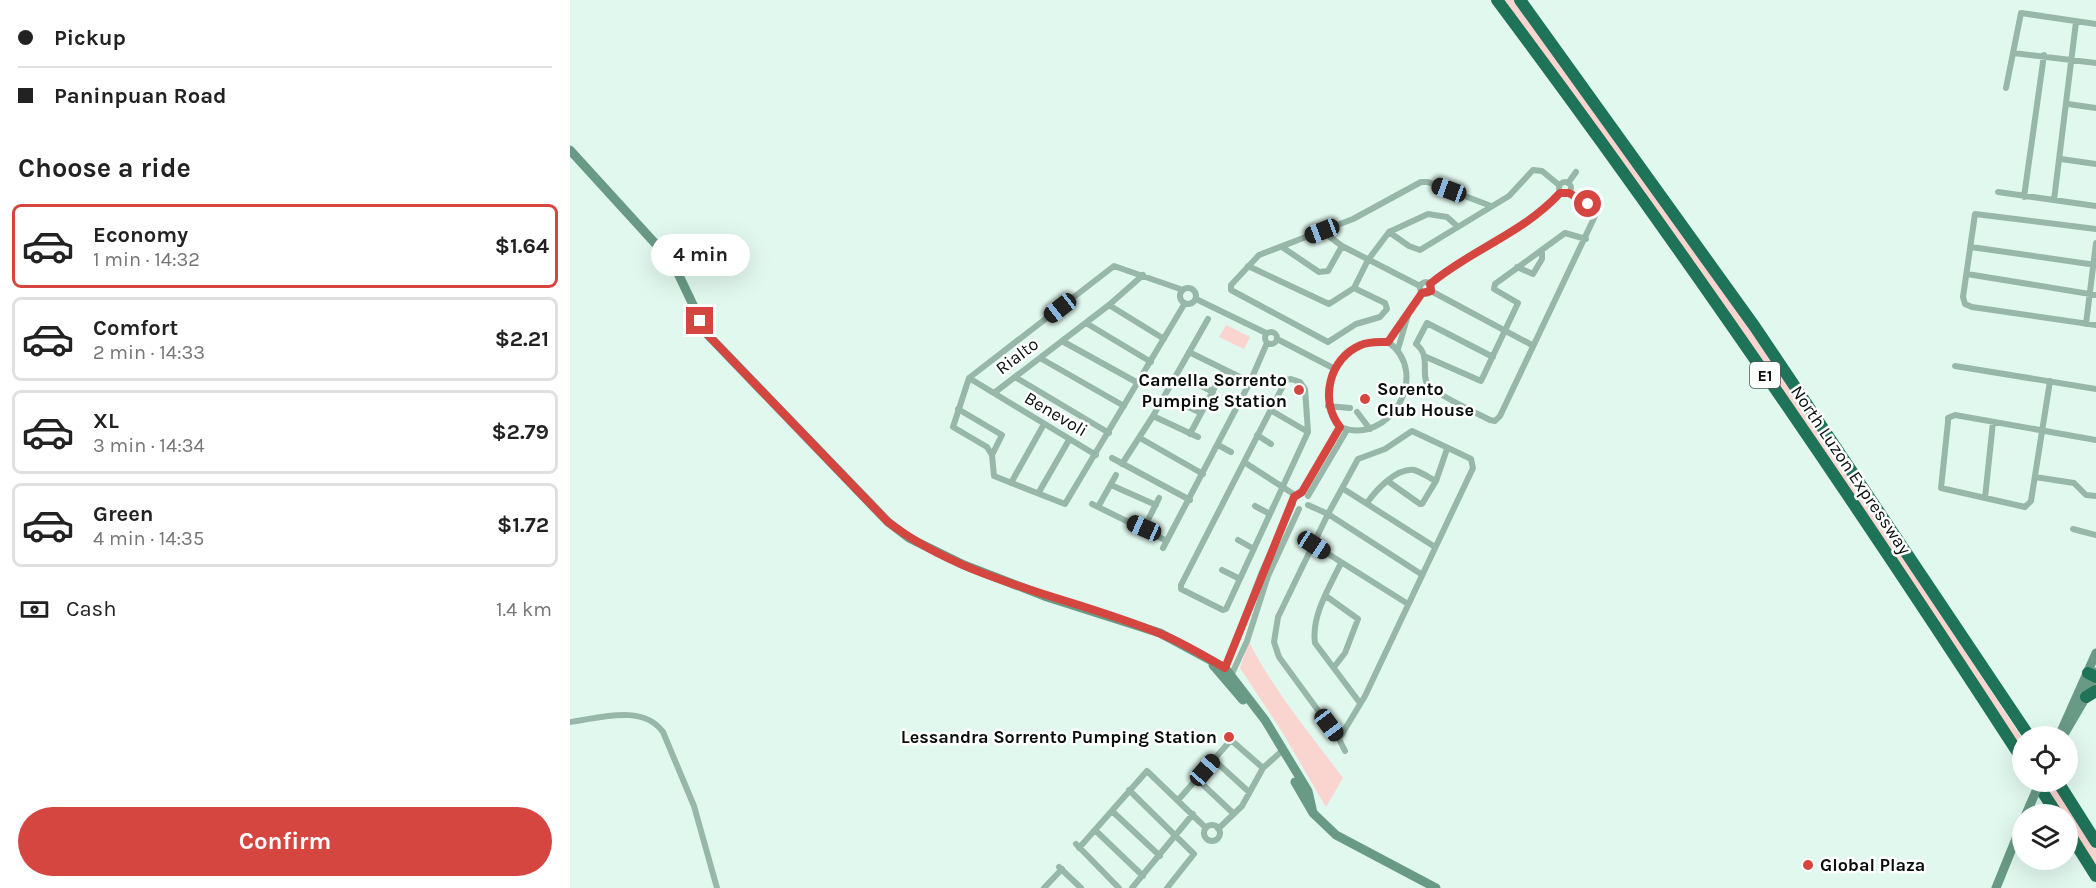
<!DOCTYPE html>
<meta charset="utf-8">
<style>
body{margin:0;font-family:Karla,sans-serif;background:#f6f6f6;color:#222;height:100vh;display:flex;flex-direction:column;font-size:22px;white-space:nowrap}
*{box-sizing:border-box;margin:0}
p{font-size:20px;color:#767676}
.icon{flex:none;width:33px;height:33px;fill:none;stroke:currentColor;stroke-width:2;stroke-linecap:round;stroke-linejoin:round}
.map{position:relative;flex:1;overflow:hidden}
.details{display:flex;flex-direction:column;background:#fff;width:570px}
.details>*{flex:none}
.hud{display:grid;align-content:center;height:132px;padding:0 18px;background:#fff}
.tools{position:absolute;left:1442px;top:726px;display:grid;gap:12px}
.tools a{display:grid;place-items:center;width:66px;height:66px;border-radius:50%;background:#fff;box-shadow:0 6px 24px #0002;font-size:30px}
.end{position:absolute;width:27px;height:27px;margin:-14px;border:8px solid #d54641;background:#fff;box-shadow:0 0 0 3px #fff}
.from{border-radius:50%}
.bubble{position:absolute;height:42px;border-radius:21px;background:#fff;box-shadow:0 6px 24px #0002;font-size:20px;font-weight:700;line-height:42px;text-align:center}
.car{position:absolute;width:18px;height:36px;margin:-18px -9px;border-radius:8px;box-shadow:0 0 4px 2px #0007;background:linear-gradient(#222 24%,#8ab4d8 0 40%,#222 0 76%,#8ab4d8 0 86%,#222 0)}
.hud b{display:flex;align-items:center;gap:21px;height:57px;font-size:22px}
.hud b+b{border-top:2px solid #e0e0e0}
.hud i{width:15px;height:15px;background:#222}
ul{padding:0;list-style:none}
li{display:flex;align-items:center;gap:18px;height:84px;margin:0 12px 9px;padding:0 6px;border:3px solid #e0e0e0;border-radius:9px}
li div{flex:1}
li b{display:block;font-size:22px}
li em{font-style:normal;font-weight:700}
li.current{border-color:#d54641}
li>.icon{width:54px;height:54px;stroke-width:1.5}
h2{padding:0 18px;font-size:27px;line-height:72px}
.pay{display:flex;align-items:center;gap:15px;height:66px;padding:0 18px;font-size:22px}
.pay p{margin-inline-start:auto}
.primary-button{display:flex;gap:12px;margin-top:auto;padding:12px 18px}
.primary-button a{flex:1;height:69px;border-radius:36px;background:#d54641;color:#fff;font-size:24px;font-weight:700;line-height:69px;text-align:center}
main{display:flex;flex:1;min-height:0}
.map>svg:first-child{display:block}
.green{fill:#fad4cf}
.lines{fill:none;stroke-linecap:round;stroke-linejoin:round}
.minor{stroke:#97b7a9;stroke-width:6}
.secondary{stroke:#699a86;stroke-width:9}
.motorway{stroke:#1f7358;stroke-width:12}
.secondary-bridge{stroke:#699a86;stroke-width:9}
.route{stroke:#d54641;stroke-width:8}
.poi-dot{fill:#d54641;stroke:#fff;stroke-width:2}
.labels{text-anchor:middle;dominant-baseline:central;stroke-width:5;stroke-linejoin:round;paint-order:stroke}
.shield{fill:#fff;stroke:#515654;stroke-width:1.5}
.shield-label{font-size:16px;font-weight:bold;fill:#060d0a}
.street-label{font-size:18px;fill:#060d0a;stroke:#fff}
.poi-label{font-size:18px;font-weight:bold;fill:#060d0a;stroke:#fff;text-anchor:end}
</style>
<main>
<section class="details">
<div class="hud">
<b><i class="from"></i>Pickup</b>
<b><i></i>Paninpuan Road</b>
</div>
<h2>Choose a ride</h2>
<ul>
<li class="current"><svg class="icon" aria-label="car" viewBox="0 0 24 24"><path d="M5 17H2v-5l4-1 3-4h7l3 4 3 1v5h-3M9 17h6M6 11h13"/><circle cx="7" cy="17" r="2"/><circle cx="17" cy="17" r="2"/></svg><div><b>Economy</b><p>1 min · 14:32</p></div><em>$1.64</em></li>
<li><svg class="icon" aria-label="car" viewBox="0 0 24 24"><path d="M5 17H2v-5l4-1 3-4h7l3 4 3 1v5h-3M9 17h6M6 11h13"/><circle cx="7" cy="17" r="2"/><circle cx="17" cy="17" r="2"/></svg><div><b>Comfort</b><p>2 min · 14:33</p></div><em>$2.21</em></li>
<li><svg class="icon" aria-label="car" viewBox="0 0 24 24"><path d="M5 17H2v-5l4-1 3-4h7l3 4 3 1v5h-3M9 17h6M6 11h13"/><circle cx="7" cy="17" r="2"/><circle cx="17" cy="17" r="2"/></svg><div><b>XL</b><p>3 min · 14:34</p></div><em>$2.79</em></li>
<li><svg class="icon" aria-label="car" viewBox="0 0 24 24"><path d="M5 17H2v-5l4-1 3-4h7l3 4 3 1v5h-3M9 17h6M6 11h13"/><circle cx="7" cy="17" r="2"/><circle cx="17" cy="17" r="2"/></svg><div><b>Green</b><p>4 min · 14:35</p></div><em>$1.72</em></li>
</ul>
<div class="pay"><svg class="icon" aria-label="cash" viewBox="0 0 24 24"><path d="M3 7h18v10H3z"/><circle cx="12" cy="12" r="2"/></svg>Cash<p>1.4 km</p></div>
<div class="primary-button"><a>Confirm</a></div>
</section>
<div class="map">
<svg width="1526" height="888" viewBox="0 0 1526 888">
<rect width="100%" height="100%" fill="#e1f8ee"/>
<path class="green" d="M933,0h14l238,333 267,405 -7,2z
M656,325l24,12 -6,12 -25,-12z
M679,642c25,49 61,92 94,136l-17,29 -45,-77 -41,-62z
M1477,782h7l42,65v24l-29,-46v-11h-7l-16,-26z"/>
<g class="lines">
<path class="minor" d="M1443,53l83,10
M1436,88l15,-75 75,11
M1498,104l28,4
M1491,159l35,5
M989 188a6 6 0 1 1 12 0a6 6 0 1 1-12 0Z
M998,183l8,-11
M1428,192l98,14
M1454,197l20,-142
M1484,200l22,-178
M1526,229l-121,-15 -12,83 2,7 7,3 124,18
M819,232l20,14 11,4 89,-54 24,-26 9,1 17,14
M772,246l78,40
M712,247l37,25 9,-1 14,-25 -20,-15
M1401,247l125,18
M678,266l81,38 25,-16 14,-28 21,-28 39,-18 19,3 10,9
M947,267l16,7 9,-15v-9
M1397,274l129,21
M850 288a6 6 0 1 1 12 0a6 6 0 1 1-12 0Z
M860,284c41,-35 93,-51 130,-91
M784,288l31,15 2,6 -7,8 -24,7 -28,18 -97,-52v-5l28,-30 94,-36 68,-37h7l63,24
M610 296a8 8 0 1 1 16 0a8 8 0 1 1-16 0Z
M613,290l-69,-24 -145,112 -16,49 34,20 5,8 2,21 71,28 120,-201
M861,291l101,54
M626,299l70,34
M539,305l55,34
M516,323l65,39
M1516,324l10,-81
M695 338a6 6 0 1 1 12 0a6 6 0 1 1-12 0Z
M707,339l58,30
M492,341l76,42
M818,342c44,31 2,105 -48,85 -21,-26 -11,-68 21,-82 8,-4 18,-3 27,-3z
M818,342l34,-49
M828,349l10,-34
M619,352l61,30
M854,356l57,25 37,-78 -24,-14 1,-5 70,-51 21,6
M923,357l-66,-34 -11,21c15,12 5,27 11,40 5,8 51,30 63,36l5,1 5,-5 95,-200v-5l-7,-7 -19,-11
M470,358l84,48
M1385,366l141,23
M445,377l94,56
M399,378l127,77
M721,379l9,3 5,7 3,43 -82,177 -3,1 -42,-21v-4l105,-205z
M620,380l23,12
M1480,381l-19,120 -6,6 -84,-19 7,-66v-4l7,-3 141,25
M424,393l115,-88 34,-30
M608,402l23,11
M758,406l22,2
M388,409l44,26 -10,20
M702,411l36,21
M787,412l13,17
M583,416l45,21
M620,434l34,-64
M687,435l14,9
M570,438l63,36
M648,445l13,7
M542,458l78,42
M674,462l51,33
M552,464l31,-48 55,-97
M1465,477l39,6 12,12 10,1
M819,482l31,22h2l14,-23 11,-32
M441,483l33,-59
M541,485l45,20
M772,488l93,59
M469,492l30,-52
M732,493l38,-66
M738,496l39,-66
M1415,498l8,-76
M797,503c9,-13 29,-35 47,-33 7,2 16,8 22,11
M522,504l75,37
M738,505l20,9 93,60
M685,506l15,8
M528,507l18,-32
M574,528l15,-30
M1503,529l23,6
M668,540l16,9
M744,545l94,59
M593,548l87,-166 17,-39
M771,563c-11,23 -30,53 -26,80l45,60
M652,570l18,9
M756,596l32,23 -13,34 -11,14
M654,671l37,-97 32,-70
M660,678l17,-37 21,-65 31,-67
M0,722c30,-4 73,-18 93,10l31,74 23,82
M769,739l26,-43 108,-228 -2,-9 -6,-3 -53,-25 -27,18 -27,10 -30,55 -50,103 -4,25 5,15 60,82 6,12
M644,760l35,32
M627,779l37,35
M559,790l65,64 -27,34
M609,799l52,-59 32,28
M542,811l48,45
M634 833a8 8 0 1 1 16 0a8 8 0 1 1-16 0Z
M648,829l24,-23 21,-38 20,-18
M525,830l48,46
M506,844l43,44
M509,848l68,-77 59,57
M489,867l22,21
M474,888l18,-19
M562,888l61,-74"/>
<path class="secondary" d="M0,150l103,113 34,71 181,188 21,16 55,27 83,32 113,36 65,35 40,52 43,71 5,22
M643,665l30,35
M1489,736l37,-83
M1493,736l23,-39 10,-25
M725,782l18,31 23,22 100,53
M1456,814l4,-9
M1426,888l26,-64"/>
<path class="motorway" d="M927,0c184,246 358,501 525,759
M950,0l235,327 274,409
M1518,673l8,4
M1516,697l10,-6
M1466,782l21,32
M1488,782l38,60
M1497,830l29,46"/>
<path class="secondary-bridge" d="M1460,805l10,-23"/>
</g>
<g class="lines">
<path class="route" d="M130,321l7,13 181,188c80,61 182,74 273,112 22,9 44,22 64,34l69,-171 8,-5 38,-65c-21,-26 -11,-69 21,-82 8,-4 18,-3 27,-3l34,-49 9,-2 -1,-7c42,-35 92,-50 130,-91h9l19,11"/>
</g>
<g class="poi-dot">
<circle cx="729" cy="390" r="6"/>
<circle cx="795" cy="399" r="6"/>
<circle cx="659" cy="737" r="6"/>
<circle cx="1238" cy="865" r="6"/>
</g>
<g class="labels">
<rect class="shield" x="1180" y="362" width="30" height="26" rx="4.5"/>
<g class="shield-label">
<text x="1195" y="375">E1</text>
</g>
<g class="street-label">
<text transform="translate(447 356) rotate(-37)">Rialto</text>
<text transform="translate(486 414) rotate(31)">Benevoli</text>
<text transform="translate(1281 470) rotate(56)">North Luzon Expressway</text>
</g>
<g class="poi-label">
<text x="717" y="380">Camella Sorrento<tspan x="717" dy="21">Pumping Station</tspan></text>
<text x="807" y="389" text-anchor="start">Sorento<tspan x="807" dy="21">Club House</tspan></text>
<text x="647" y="737">Lessandra Sorrento Pumping Station</text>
<text x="1250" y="865" text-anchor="start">Global Plaza</text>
</g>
</g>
</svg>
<div class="tools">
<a><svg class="icon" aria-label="locate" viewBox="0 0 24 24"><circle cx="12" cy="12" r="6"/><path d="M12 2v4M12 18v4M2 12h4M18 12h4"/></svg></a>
<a><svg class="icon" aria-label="layers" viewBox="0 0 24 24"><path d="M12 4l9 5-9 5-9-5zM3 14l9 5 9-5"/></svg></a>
</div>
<i class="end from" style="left:1018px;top:204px"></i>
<i class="end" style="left:130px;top:321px"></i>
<div class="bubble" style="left:81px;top:234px;width:99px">4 min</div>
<i class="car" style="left:879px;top:190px;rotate:290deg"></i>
<i class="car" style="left:752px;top:231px;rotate:249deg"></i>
<i class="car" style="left:490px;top:308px;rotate:232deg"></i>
<i class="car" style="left:574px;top:528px;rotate:294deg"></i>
<i class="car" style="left:744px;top:545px;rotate:123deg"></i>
<i class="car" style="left:759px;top:725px;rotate:143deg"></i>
<i class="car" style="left:635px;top:770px;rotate:41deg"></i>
</div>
</main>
